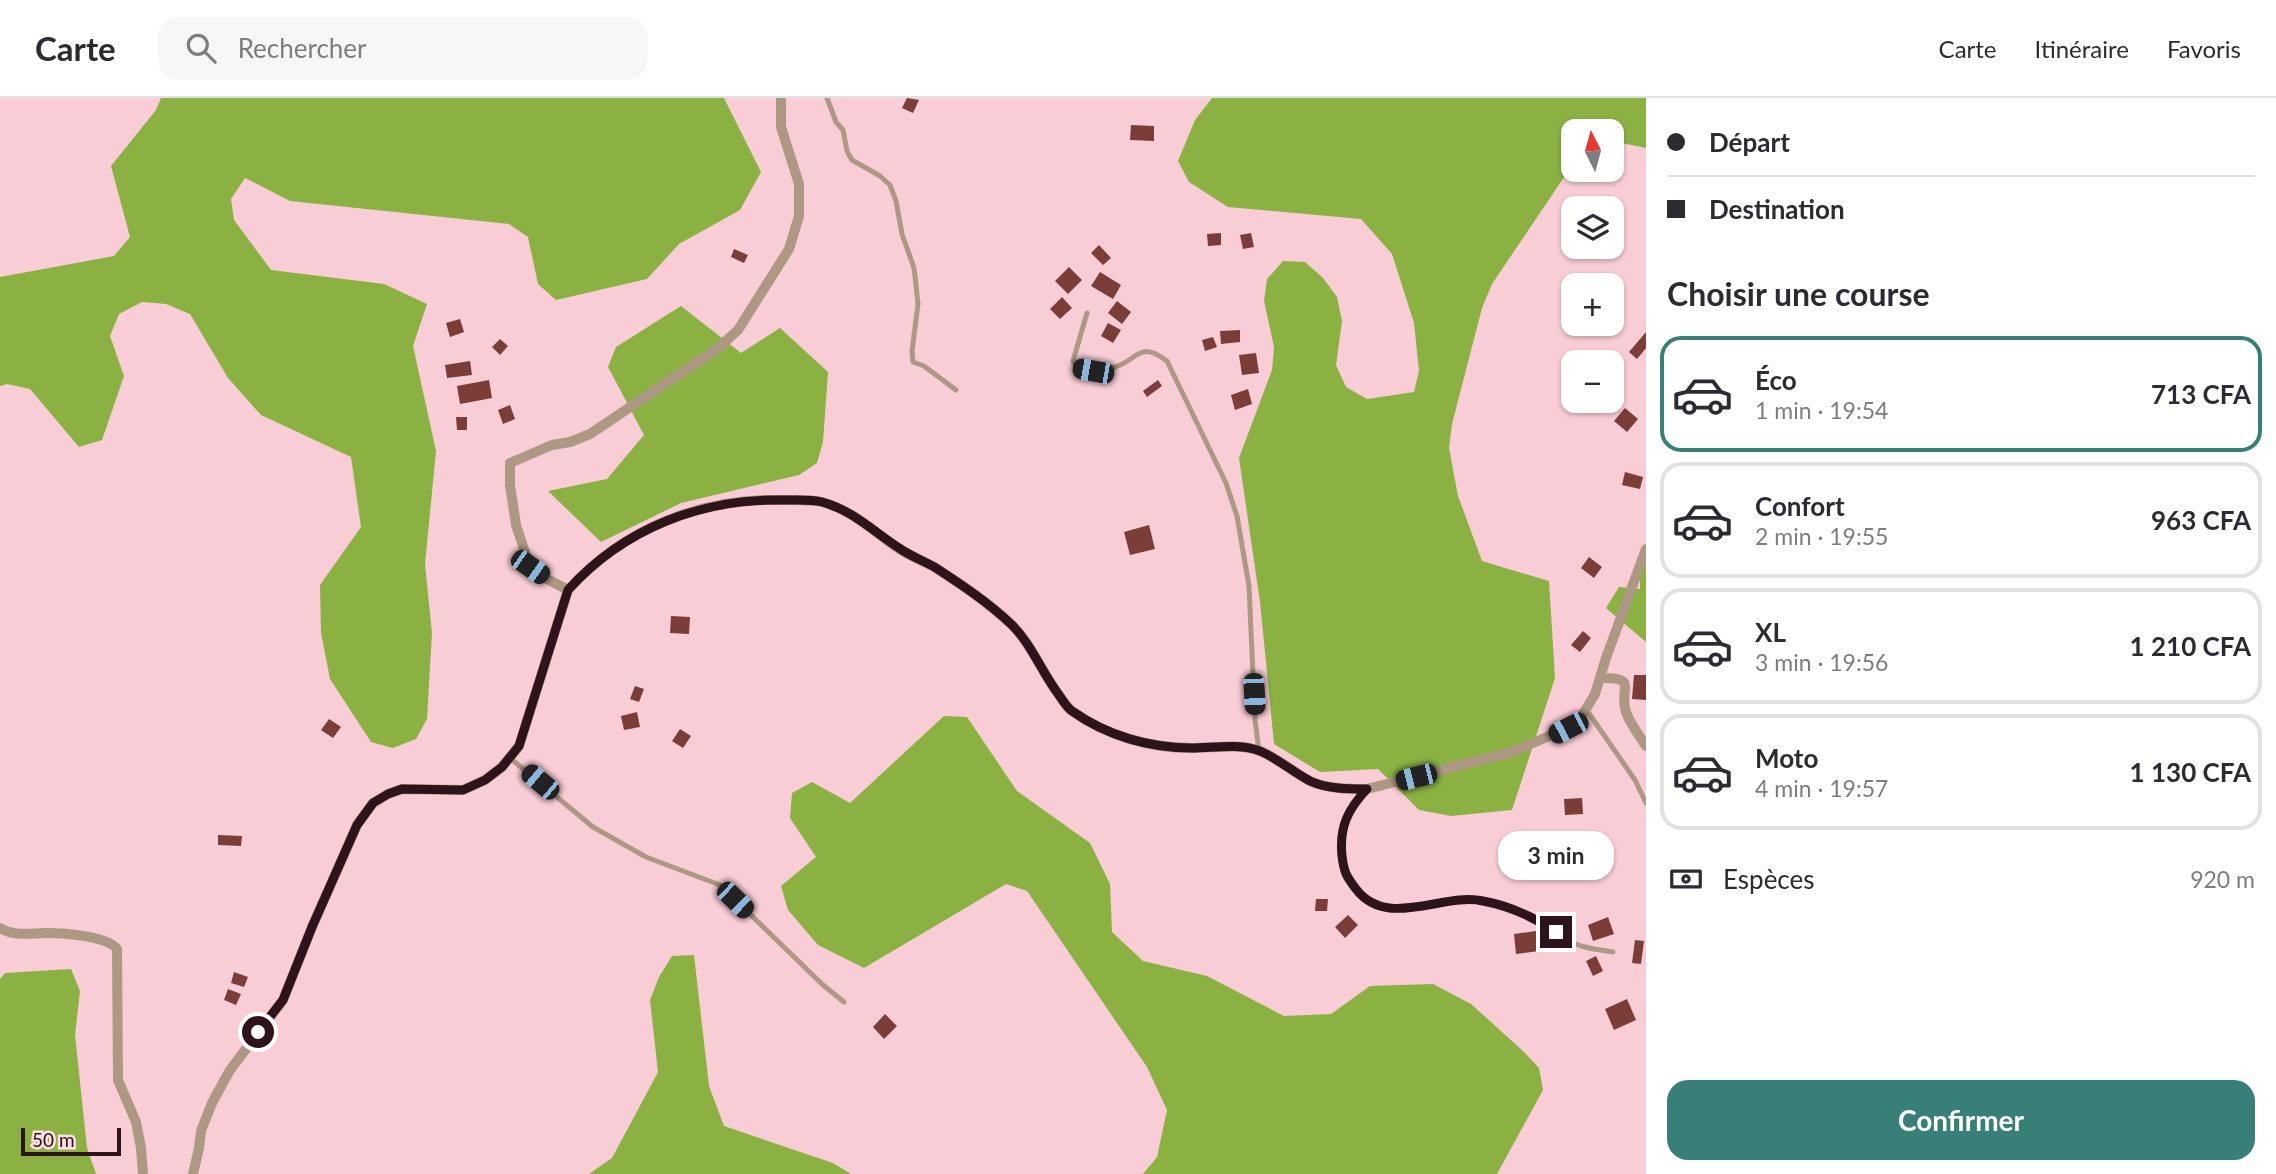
<!DOCTYPE html>
<html lang="fr">
<meta charset="utf-8">
<style>
body{margin:0;font-family:Lato,sans-serif;background:#f7f7f7;color:#2b2b33;height:100vh;display:flex;flex-direction:column;font-size:26px;white-space:nowrap}
*{box-sizing:border-box;margin:0}
p{font-size:23px;color:#7c7c81}
.icon{flex:none;width:38px;height:38px;fill:none;stroke:currentColor;stroke-width:2;stroke-linecap:round;stroke-linejoin:round}
.map{position:relative;flex:1;overflow:hidden}
.details{display:flex;flex-direction:column;background:#fff;width:630px}
.details>*{flex:none}
.guide{display:grid;align-content:center;height:154px;padding:0 21px;background:#fff}
.needle{width:46px;rotate:354deg}
.controls{position:absolute;left:1561px;top:21px;display:grid;gap:14px}
.controls a{display:grid;place-items:center;width:63px;height:63px;border-radius:14px;background:#fff;box-shadow:0 2px 5px #0004;font-size:35px}
.scale{position:absolute;left:21px;bottom:18px;width:100px;box-sizing:border-box;padding-left:7px;border:4px solid #2d131a;border-top:0;font-size:19px;line-height:24px;white-space:nowrap;color:#2d131a;-webkit-text-stroke:5px #fddee4;paint-order:stroke}
.end{position:absolute;width:32px;height:32px;margin:-16px;border:9px solid #2d131a;background:#fff;box-shadow:0 0 0 4px #fff}
.from{border-radius:50%}
.bubble{position:absolute;height:49px;border-radius:21px;background:#fff;box-shadow:0 2px 5px #0004;font-size:23px;font-weight:700;line-height:49px;text-align:center}
.car{position:absolute;width:21px;height:42px;margin:-21px -10px;border-radius:9px;box-shadow:0 0 5px 2px #0007;background:linear-gradient(#222 24%,#8ab4d8 0 40%,#222 0 76%,#8ab4d8 0 86%,#222 0)}
.guide b{display:flex;align-items:center;gap:24px;height:66px;font-size:26px}
.guide b+b{border-top:2px solid #e1e1e2}
.guide i{width:18px;height:18px;background:#2b2b33}
ul{padding:0;list-style:none}
li{display:flex;align-items:center;gap:21px;height:116px;margin:0 14px 10px;padding:0 7px;border:4px solid #e1e1e2;border-radius:21px}
li div{flex:1}
li b{display:block;font-size:26px}
li em{font-style:normal;font-weight:700}
li.active{border-color:#387f77}
li>.icon{width:63px;height:63px;stroke-width:1.5}
h2{padding:0 21px;font-size:32px;line-height:84px}
.pay{display:flex;align-items:center;gap:18px;height:77px;padding:0 21px;font-size:26px}
.pay p{margin-inline-start:auto}
.cta{display:flex;gap:14px;margin-top:auto;padding:14px 21px}
.cta a{flex:1;height:80px;border-radius:21px;background:#387f77;color:#fff;font-size:28px;font-weight:700;line-height:80px;text-align:center}
header{display:flex;align-items:center;gap:42px;box-sizing:border-box;height:98px;padding:0 35px;background:#fff;border-bottom:2px solid #e1e1e2}
header strong{font-size:33px}
nav{display:flex;gap:38px;margin-inline-start:auto;font-size:24px}
.search{width:490px;height:63px;background:#f7f7f7;display:flex;align-items:center;gap:18px;box-sizing:border-box;padding:0 24px;border-radius:21px;color:#7c7c81;font-size:26px}
main{display:flex;flex:1;min-height:0}
.map>svg:first-child{display:block}
.forest{fill:#8bb143}
.building{fill:#7a3d38}
.lines{fill:none;stroke-linecap:round;stroke-linejoin:round}
.service{stroke:#ad9883;stroke-width:5}
.minor{stroke:#ad9883;stroke-width:10}
.route{stroke:#2d131a;stroke-width:9}
</style>
<header>
<strong>Carte</strong>
<div class="search"><svg class="icon" aria-label="search" viewBox="0 0 24 24"><circle cx="10" cy="10" r="6"/><path d="M15 15l6 6"/></svg>Rechercher</div>
<nav><a>Carte</a><a>Itinéraire</a><a>Favoris</a></nav>
</header>
<main>
<div class="map">
<svg width="1646" height="1076" viewBox="0 0 1646 1076">
<rect width="100%" height="100%" fill="#f9cdd5"/>
<path class="forest" d="M161,0h563l37,74 -21,38 -61,34 -32,35 -91,21 -18,-16 -10,-47 -19,-13 -219,-23 -45,-23 -14,21 3,21 37,50 113,14 43,20 -14,42 23,105 -11,113 7,69 -5,86 -11,20 -23,9 -22,-6 -41,-63 -9,-46 -1,-48 41,-58 -10,-70 -90,-42 -33,-37 -38,-64 -24,-10 -24,-2 -23,12 -9,22 14,40 -22,64 -23,7 -49,-58 -23,-5 -7,2v-109l114,-21 16,-19 -19,-71 45,-56z
M1212,0h434v50l-34,-7v-10h-39v33l-81,120 -10,24 -30,116 -3,24 9,48 24,65 67,20 6,97 -43,132 -61,6 -32,-6 -41,-41 -58,3 -46,-28 -14,-142 -21,-144 33,-88 2,-23 -10,-46 3,-22 16,-18 22,1 18,16 14,19 5,24 -6,44 10,22 21,12 47,-7 5,-21 -5,-48 -22,-69 -31,-35 -133,-12 -39,-25 -11,-21 17,-41z
M681,208l60,47 39,-25 48,44 -5,70 -6,21 -18,12 -118,28 -80,39 -53,-51 59,-12 37,-44 -36,-68 8,-20z
M1646,465v79l-40,-34 13,-21 21,2v-13z
M944,618l23,1 50,74 73,52 20,41 2,48 31,29 64,15 77,40 47,-2 39,-28 63,-2 38,20 52,47 16,17 4,22 -46,84h-354l14,-17 10,-47 -20,-43 -120,-176 -21,-7 -142,84 -46,-23 -30,-35 -7,-24 35,-29 -26,-39 2,-25 20,-11 38,21z
M694,857l15,131 15,40 109,37 18,11h-262l23,-16 46,-86 -8,-72 9,-23 13,-21z
M71,871l9,22 -5,44 12,113 9,26h-96v-195l5,-6z"/>
<path class="building" d="M907,0l12,2 -6,13 -11,-5z
M1131,27l23,1v15l-24,-1z
M1221,135v12l-13,1 -1,-12z
M1251,135l3,14 -11,2 -3,-14z
M1099,147l12,13 -8,7 -12,-12z
M734,151l14,6 -4,8 -13,-6z
M1069,169l13,13 -14,14 -13,-13z
M1100,174l21,13 -8,14 -22,-13z
M1062,199l10,11 -12,11 -10,-10z
M1117,203l14,11 -9,12 -14,-11z
M460,221l4,13 -14,5 -4,-14z
M1108,225l13,7 -8,13 -12,-7z
M1240,232v12l-19,2 -1,-13z
M1646,234v16l-9,11 -8,-7z
M1213,239l4,10 -12,4 -3,-11z
M500,241l8,7 -8,9 -8,-8z
M1256,255l3,20 -17,2 -3,-20z
M470,263l2,14 -25,3 -2,-13z
M489,282l3,18 -32,6 -3,-18z
M1158,282l4,6 -15,11 -4,-6z
M1248,291l4,15 -17,6 -4,-15z
M510,307l5,14 -12,5 -5,-14z
M1625,310l13,11 -11,13 -13,-11z
M456,319h11v13h-10z
M1625,374l18,5 -3,12 -18,-4z
M1149,427l6,24 -25,6 -6,-23z
M1589,459l13,10 -8,11 -13,-10z
M671,518l19,1 -1,17 -19,-1z
M1583,533l8,7 -11,14 -9,-7z
M1634,577h12v25l-14,-1z
M635,588l9,3 -5,13 -9,-3z
M637,614l3,15 -16,3 -3,-14z
M329,621l12,8 -8,11 -12,-8z
M680,631l11,7 -8,12 -11,-7z
M1582,700l1,16 -18,1 -1,-16z
M218,737l24,1 -1,10 -23,-1z
M1316,801h12l-1,12h-12z
M1348,817l10,10 -13,13 -10,-11z
M1608,819l6,17 -21,7 -5,-16z
M1536,833l3,20 -23,3 -2,-20z
M1635,842l9,1 -3,23 -9,-1z
M1596,858l7,15 -10,5 -7,-15z
M234,874l14,5 -4,10 -13,-4z
M228,891l13,5 -5,11 -12,-5z
M1627,901l9,21 -22,10 -9,-21z
M885,916l12,12 -13,13 -11,-12z"/>
<g class="lines">
<path class="service" d="M827,0l9,24 7,8 4,21 5,9 28,16 10,9 6,16 6,33 12,34 2,17 2,19 -6,47 1,11 11,4 32,24
M1087,215l-14,48 5,8c12,2 23,3 34,-1 27,-7 26,-29 55,-7l59,122 11,33 12,70 6,134 4,31
M1586,611l49,71 11,23
M510,660l83,69 53,30 74,28 103,100 21,17
M1365,693c-19,20 -25,40 -23,68 1,12 5,18 13,28 34,45 88,3 130,14 17,5 35,10 51,18 15,7 28,22 45,27 10,3 21,4 32,6"/>
<path class="minor" d="M568,492l-19,-10 -19,-13 -14,-42 -6,-40v-22l42,-18 18,-3 20,-8 128,-86 20,-18 51,-81 10,-33v-32l-18,-57v-29
M1600,580c40,-1 18,11 26,34 4,12 13,23 20,34
M0,830c15,9 32,5 48,5 17,0 59,3 69,16l1,131 18,42 5,26 2,26
M193,1076l6,-26 2,-17 11,-28 18,-33 53,-70 29,-73 45,-102 16,-22 15,-9 14,-5 61,1 22,-10 17,-13 17,-21 49,-156c54,-60 131,-92 212,-90 13,0 29,-1 42,2 30,8 51,29 76,46 12,8 26,13 38,20 26,17 53,35 76,57 20,19 30,48 47,70 4,6 8,12 13,16 35,25 78,37 120,37 21,0 47,-5 68,3 18,7 33,21 50,30 17,8 39,8 57,8l145,-37 56,-24 15,-14 12,-20 11,-36 40,-109"/>
</g>
<g class="lines">
<path class="route" d="M258,934l25,-32 29,-73 45,-102 16,-22 15,-9 14,-5 61,1 22,-10 17,-13 17,-21 49,-156c56,-62 134,-92 217,-90 12,0 26,-1 37,2 30,8 51,29 77,46 11,8 25,13 37,20 26,17 53,35 76,57 20,20 30,48 47,70 4,6 8,13 13,16 35,25 78,37 120,37 21,0 47,-5 68,3 18,8 33,21 50,30 17,8 39,8 57,8 -19,20 -28,38 -25,67 2,16 4,20 14,33 31,41 87,3 127,12 27,5 51,16 73,31"/>
</g>
</svg>
<div class="controls">
<a><svg class="needle" viewBox="-14 -14 28 28"><path d="M0-13l5 13h-10z" fill="#e53935"/><path d="M0 13l5-13h-10z" fill="#7c7c81"/></svg></a>
<a><svg class="icon" aria-label="layers" viewBox="0 0 24 24"><path d="M12 4l9 5-9 5-9-5zM3 14l9 5 9-5"/></svg></a>
<a>+</a>
<a>−</a>
</div>
<div class="scale">50 m</div>
<i class="end from" style="left:258px;top:934px"></i>
<i class="end" style="left:1556px;top:834px"></i>
<div class="bubble" style="left:1498px;top:733px;width:116px">3 min</div>
<i class="car" style="left:1093px;top:273px;rotate:280deg"></i>
<i class="car" style="left:530px;top:469px;rotate:125deg"></i>
<i class="car" style="left:1254px;top:596px;rotate:177deg"></i>
<i class="car" style="left:1568px;top:630px;rotate:243deg"></i>
<i class="car" style="left:1416px;top:679px;rotate:256deg"></i>
<i class="car" style="left:540px;top:684px;rotate:310deg"></i>
<i class="car" style="left:735px;top:802px;rotate:134deg"></i>
</div>
<section class="details">
<div class="guide">
<b><i class="from"></i>Départ</b>
<b><i></i>Destination</b>
</div>
<h2>Choisir une course</h2>
<ul>
<li class="active"><svg class="icon" aria-label="car" viewBox="0 0 24 24"><path d="M5 17H2v-5l4-1 3-4h7l3 4 3 1v5h-3M9 17h6M6 11h13"/><circle cx="7" cy="17" r="2"/><circle cx="17" cy="17" r="2"/></svg><div><b>Éco</b><p>1 min · 19:54</p></div><em>713 CFA</em></li>
<li><svg class="icon" aria-label="car" viewBox="0 0 24 24"><path d="M5 17H2v-5l4-1 3-4h7l3 4 3 1v5h-3M9 17h6M6 11h13"/><circle cx="7" cy="17" r="2"/><circle cx="17" cy="17" r="2"/></svg><div><b>Confort</b><p>2 min · 19:55</p></div><em>963 CFA</em></li>
<li><svg class="icon" aria-label="car" viewBox="0 0 24 24"><path d="M5 17H2v-5l4-1 3-4h7l3 4 3 1v5h-3M9 17h6M6 11h13"/><circle cx="7" cy="17" r="2"/><circle cx="17" cy="17" r="2"/></svg><div><b>XL</b><p>3 min · 19:56</p></div><em>1 210 CFA</em></li>
<li><svg class="icon" aria-label="car" viewBox="0 0 24 24"><path d="M5 17H2v-5l4-1 3-4h7l3 4 3 1v5h-3M9 17h6M6 11h13"/><circle cx="7" cy="17" r="2"/><circle cx="17" cy="17" r="2"/></svg><div><b>Moto</b><p>4 min · 19:57</p></div><em>1 130 CFA</em></li>
</ul>
<div class="pay"><svg class="icon" aria-label="cash" viewBox="0 0 24 24"><path d="M3 7h18v10H3z"/><circle cx="12" cy="12" r="2"/></svg>Espèces<p>920 m</p></div>
<div class="cta"><a>Confirmer</a></div>
</section>
</main>
